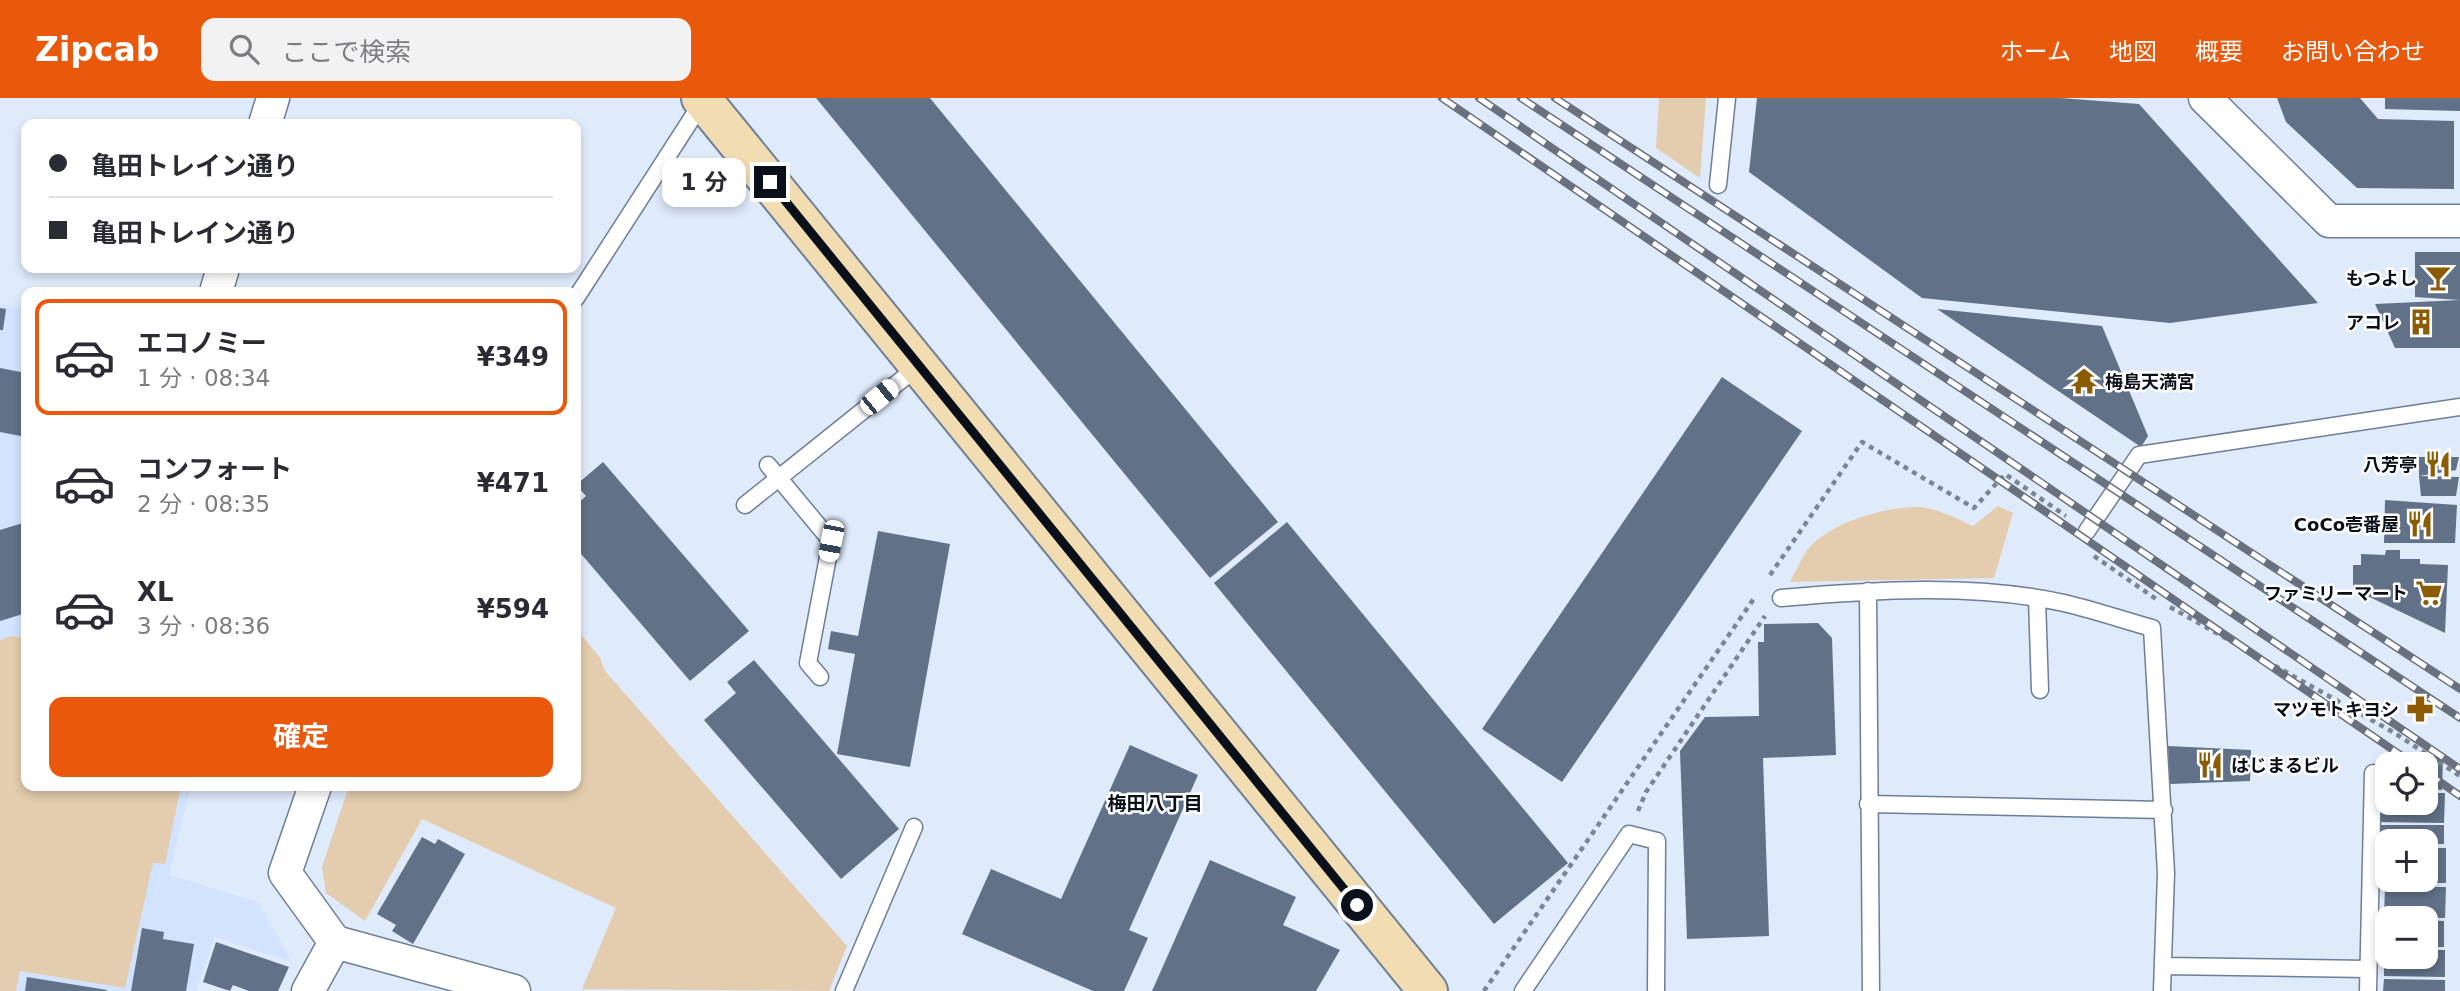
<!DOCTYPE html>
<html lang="ja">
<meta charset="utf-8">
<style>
body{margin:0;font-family:"DejaVu Sans","Noto Sans JP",sans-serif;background:#f2f2f3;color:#2b2b33;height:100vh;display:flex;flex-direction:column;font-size:26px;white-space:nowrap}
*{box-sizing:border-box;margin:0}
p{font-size:23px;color:#7c7c81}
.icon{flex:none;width:38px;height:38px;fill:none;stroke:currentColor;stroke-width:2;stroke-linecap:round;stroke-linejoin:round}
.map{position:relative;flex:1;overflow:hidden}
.drawer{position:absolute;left:21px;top:189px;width:560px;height:504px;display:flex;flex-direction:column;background:#fff;border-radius:14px;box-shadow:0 4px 10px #0003}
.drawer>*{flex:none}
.hud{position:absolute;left:21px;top:21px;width:560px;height:154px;border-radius:14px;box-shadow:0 4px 10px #0003;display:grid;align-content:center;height:154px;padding:0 28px;background:#fff}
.tools{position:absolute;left:2375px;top:654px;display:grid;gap:14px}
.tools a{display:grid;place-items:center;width:63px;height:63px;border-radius:14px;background:#fff;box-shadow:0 4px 10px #0003;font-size:35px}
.end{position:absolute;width:32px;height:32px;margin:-16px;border:9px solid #0a1019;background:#fff;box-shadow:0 0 0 4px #fff}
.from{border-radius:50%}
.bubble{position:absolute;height:49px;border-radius:14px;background:#fff;box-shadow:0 4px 10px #0003;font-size:23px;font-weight:700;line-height:49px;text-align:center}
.car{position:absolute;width:21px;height:42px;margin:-21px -10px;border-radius:9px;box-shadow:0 0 5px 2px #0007;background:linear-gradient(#fff 24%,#345 0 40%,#fff 0 76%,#345 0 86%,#fff 0)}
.hud b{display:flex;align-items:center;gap:24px;height:66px;font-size:26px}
.hud b+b{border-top:2px solid #e1e1e2}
.hud i{width:18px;height:18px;background:#2b2b33}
ul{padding:12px 0 0;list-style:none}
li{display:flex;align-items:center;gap:21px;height:116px;margin:0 14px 10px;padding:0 14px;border:4px solid transparent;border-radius:14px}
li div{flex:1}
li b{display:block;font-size:26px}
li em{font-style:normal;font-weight:700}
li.on{border-color:#ea580c}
li>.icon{width:63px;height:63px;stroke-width:1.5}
.primary-button{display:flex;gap:14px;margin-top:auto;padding:14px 28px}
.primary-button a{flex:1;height:80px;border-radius:14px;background:#ea580c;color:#fff;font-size:28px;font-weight:700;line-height:80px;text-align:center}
header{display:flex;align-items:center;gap:42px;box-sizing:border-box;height:98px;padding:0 35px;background:#ea580c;color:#fff}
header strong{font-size:33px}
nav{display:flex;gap:38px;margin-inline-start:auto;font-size:24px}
.search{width:490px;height:63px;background:#f2f2f3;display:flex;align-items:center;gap:18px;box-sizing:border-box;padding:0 24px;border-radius:14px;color:#7c7c81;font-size:26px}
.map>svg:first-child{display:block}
.built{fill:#d1e3fe}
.green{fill:#e4cdae}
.building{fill:#617188}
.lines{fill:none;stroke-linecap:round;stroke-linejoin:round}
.lane-casing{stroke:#6d7e96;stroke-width:19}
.street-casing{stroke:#6d7e96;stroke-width:35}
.secondary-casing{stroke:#6d7e96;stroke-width:42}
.path{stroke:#7c8592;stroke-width:4.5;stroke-dasharray:5 5;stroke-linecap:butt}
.lane{stroke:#fff;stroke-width:16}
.street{stroke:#fff;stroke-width:32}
.secondary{stroke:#f2ddb2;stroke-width:38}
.rail-casing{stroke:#68717d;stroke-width:8}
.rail{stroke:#fff;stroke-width:5;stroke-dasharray:16;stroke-linecap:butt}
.route{stroke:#0a1019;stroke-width:9}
.labels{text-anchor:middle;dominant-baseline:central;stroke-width:5;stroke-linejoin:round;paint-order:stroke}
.poi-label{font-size:18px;font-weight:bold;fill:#0a1019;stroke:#fff;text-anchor:end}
.neighbourhood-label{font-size:19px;font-weight:bold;fill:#0a1019;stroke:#fff}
</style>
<header>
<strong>Zipcab</strong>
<div class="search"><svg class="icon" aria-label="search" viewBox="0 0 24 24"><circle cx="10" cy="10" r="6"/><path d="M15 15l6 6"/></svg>ここで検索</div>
<nav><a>ホーム</a><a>地図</a><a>概要</a><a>お問い合わせ</a></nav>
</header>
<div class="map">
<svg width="2460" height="893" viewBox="0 0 2460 893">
<rect width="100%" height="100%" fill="#dfeafa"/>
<path class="built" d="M0,206l26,5v477h165l-22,89 89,27 34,60 -77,-25 -19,54h-196z"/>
<path class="green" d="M1659,0h47l-6,80 -44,-30z
M1998,408l15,7 -19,65 -204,4c6,-10 11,-24 18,-33 21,-26 76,-42 109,-42 19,1 39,11 56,19z
M576,530l24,30 5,13 242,275 -18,45 -247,-2 34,-81 -194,-89 -57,102 -39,-28 -4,-26 27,-81h227z
M12,538l14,3v147h155l-16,78 -12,-1 -28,125 -105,-17 -4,20h-16v-351z"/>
<path class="building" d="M816,0h114l348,424 -68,56z
M1757,0h303l79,6 179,199 -148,20 -248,-25 -173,-126z
M2277,0h83l18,21 76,2v68l-97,-1 -71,-66z
M2385,0h75v13l-75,-2z
M2415,154h45v48l-45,-3z
M2460,202v48h-65l-20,-44z
M0,210l6,1 -3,21h-3z
M1937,211l165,17 46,110 -7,11z
M0,270l26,5v64l-26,-5z
M1722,279l80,54 -240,351 -80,-53z
M2419,359h40l-3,13 -37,6z
M603,364l146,169 -59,50 -114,-133v-43l10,-9 -10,-11z
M2419,378l40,1 -3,19h-35z
M2385,402l72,5 -2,38h-71z
M26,424v57l-5,2 5,15v17l-26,8v-91z
M1287,424l281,341 -74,61 -280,-341z
M878,433l72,13 -40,223 -73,-13 18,-100 -27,-5 3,-18 27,5z
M2386,452h14v9h20v5l28,1 -3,68 -86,-41h-6v-27h8v-11l24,1z
M1818,525l14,15 4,117 -73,3 6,178 -82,3 -7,-188 25,-34 54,-1 -1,-74h6v-18z
M754,562l145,169 -58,50 -137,-159 32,-27 -9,-11z
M1130,647l68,30 -69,155 19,8 -24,53h-31l-131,-57 29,-65 70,30z
M2168,648l83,4 -1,31 -80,3z
M2386,657l57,1 -1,34 -16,-1v-24h-40z
M2377,694h10v11h39v-10h19l-1,30 -67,-1z
M2377,727h67v19l-67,-1z
M422,739l13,7 3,-5 27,15 -52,90 -21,-13 4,-6 -19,-11z
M2379,749h8v35h-9z
M2426,750h20v35h-20z
M1210,762l86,37 -13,28 57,25 -24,41h-164z
M2385,788l61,1 -1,31 -61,-1z
M2384,821l3,1v26h-3z
M2426,822l18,1v26h-18z
M142,830l22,4 -1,7 31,5 -8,47h-55z
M216,844l73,25 -11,24h-29l-16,-6 -3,6 -27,-9z
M2384,851h3v8h39v-7h19v27l-61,-1z
M27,879l80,13 -1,1h-81z
M2384,881l61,1v11h-62z"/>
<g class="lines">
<g class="lane-casing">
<path id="lane" d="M1718,87l9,-87
M576,200l127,-197
M768,367l63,76 -23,122 12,14
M745,407l175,-140
M2087,433l52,-76 321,-48
M1868,493l3,400
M1781,500c93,-8 192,-15 283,5 30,7 59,17 88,25l14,245 -4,118
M2037,501l3,91
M1868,706l296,6
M2165,868l203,3
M844,893l70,-164
M1523,893l106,-157 28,7 -1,150
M2368,893l5,-218"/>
</g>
<g class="street-casing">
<path id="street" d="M2205,0l124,123h131
M265,26l8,-26
M216,194l7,-24
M315,688l-30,87 50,69 179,49
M308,893l27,-49"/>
</g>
<g class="secondary-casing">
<path id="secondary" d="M701,0l727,893"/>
</g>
<path class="path" d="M2094,458l65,45
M1770,477l92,-133 112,66 31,-34 61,42
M2170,509l223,125 67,44
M1638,713l8,-19 119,-176
M1484,893l271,-394"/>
<use href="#lane" class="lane"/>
<use href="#street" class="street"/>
<use href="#secondary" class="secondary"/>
<g class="rail-casing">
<path id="rail" d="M1442,0l973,667
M1479,0l981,671
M1521,0l939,620
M1555,0l905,591
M2426,674l34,24"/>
</g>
<use href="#rail" class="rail"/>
</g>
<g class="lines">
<path class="route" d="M770,84l587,723"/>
</g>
<defs>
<g id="bar-bare" transform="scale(2.1)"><path d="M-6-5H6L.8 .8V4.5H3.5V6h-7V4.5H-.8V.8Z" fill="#8c5c04" stroke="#fff" stroke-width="2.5" paint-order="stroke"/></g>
<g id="building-bare" transform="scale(2.1)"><path d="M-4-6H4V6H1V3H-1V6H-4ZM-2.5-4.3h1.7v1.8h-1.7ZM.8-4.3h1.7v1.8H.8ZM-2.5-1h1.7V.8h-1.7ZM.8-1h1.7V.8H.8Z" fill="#8c5c04" stroke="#fff" stroke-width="2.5" paint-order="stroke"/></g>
<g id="temple-bare" transform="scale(2.1)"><path d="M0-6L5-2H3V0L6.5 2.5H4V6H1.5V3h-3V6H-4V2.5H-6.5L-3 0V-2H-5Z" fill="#8c5c04" stroke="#fff" stroke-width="2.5" paint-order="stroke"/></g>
<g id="restaurant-bare" transform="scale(2.1)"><path d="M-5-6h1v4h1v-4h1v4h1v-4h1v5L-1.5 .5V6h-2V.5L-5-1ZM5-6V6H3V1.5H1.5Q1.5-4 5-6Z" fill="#8c5c04" stroke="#fff" stroke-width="2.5" paint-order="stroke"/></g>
<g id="supermarket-bare" transform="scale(2.1)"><path d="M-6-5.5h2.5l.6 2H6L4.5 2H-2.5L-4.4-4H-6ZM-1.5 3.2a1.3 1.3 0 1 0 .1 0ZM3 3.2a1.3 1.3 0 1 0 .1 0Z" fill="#8c5c04" stroke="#fff" stroke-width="2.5" paint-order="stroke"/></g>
<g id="pharmacy-bare" transform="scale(2.1)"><path d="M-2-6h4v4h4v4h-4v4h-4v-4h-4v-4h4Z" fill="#8c5c04" stroke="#fff" stroke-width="2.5" paint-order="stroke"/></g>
</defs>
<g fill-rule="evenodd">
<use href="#bar-bare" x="2438" y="180"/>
<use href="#building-bare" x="2421" y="224"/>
<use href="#temple-bare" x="2084" y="283"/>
<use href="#restaurant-bare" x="2438" y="366"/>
<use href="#restaurant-bare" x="2420" y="426"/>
<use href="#supermarket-bare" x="2429" y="495"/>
<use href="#pharmacy-bare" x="2420" y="611"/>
<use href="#restaurant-bare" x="2210" y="667"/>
</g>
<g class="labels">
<g class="poi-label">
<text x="2417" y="180">もつよし</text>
<text x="2400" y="224">アコレ</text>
<text x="2105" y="283" text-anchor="start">梅島天満宮</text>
<text x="2417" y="366">八芳亭</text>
<text x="2399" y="426">CoCo壱番屋</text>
<text x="2408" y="495">ファミリーマート</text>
<text x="2399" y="611">マツモトキヨシ</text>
<text x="2231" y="667" text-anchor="start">はじまるビル</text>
</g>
<g class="neighbourhood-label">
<text x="1155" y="705">梅田八丁目</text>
</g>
</g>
</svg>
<div class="tools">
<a><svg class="icon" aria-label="locate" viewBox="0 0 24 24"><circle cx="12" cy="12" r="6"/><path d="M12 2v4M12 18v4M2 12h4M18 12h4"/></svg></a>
<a>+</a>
<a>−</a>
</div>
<i class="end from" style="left:1357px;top:807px"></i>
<i class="end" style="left:770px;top:84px"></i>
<div class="bubble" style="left:662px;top:60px;width:84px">1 分</div>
<i class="car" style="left:879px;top:299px;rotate:51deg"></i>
<i class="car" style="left:831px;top:443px;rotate:191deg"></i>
<div class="hud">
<b><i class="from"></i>亀田トレイン通り</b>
<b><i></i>亀田トレイン通り</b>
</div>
<section class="drawer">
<ul>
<li class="on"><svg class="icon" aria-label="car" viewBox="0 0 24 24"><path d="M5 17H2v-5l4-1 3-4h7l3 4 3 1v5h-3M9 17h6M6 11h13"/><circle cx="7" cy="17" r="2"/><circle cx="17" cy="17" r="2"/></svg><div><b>エコノミー</b><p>1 分 · 08:34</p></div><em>¥349</em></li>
<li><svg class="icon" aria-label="car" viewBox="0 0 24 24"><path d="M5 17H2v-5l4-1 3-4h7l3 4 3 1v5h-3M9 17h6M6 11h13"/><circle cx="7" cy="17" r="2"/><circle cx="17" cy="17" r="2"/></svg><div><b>コンフォート</b><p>2 分 · 08:35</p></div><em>¥471</em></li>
<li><svg class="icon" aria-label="car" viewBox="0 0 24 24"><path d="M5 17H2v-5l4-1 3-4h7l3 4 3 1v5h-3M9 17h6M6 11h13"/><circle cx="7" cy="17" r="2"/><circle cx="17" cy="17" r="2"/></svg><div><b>XL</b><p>3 分 · 08:36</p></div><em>¥594</em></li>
</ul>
<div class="primary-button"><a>確定</a></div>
</section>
</div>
